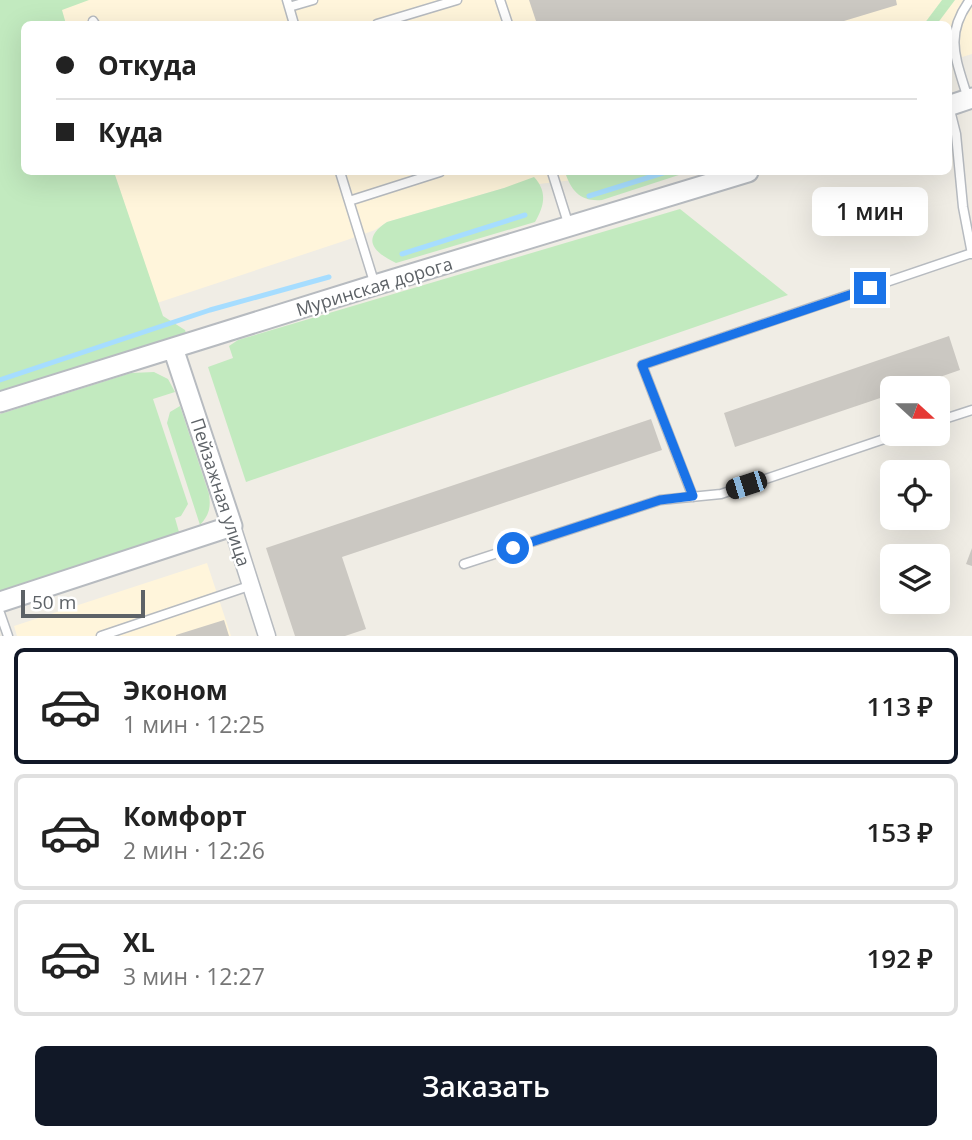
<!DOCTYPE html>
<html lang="ru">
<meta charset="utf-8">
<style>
body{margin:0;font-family:"Open Sans",sans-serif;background:#f6f6f6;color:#222;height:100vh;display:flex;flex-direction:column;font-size:26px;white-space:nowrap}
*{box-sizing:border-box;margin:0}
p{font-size:23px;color:#767676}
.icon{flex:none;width:38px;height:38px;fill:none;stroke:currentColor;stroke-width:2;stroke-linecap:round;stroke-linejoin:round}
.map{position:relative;height:636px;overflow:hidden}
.side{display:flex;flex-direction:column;background:#fff;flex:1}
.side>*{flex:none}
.guide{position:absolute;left:21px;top:21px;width:931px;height:154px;border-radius:10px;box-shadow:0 7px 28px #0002;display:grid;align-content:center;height:154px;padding:0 35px;background:#fff}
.needle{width:46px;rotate:111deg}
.buttons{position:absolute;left:880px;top:376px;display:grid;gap:14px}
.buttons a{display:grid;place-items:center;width:70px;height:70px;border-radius:10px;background:#fff;box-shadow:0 7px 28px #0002;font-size:35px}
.scale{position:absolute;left:21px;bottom:18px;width:124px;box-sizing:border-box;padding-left:7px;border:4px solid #5d6267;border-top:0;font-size:19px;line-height:24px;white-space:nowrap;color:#5d6267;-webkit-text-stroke:5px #fff;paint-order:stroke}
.end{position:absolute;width:32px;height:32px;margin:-16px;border:9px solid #1a73e8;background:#fff;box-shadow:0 0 0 4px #fff}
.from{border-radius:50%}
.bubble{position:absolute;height:49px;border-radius:10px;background:#fff;box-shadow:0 7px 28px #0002;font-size:23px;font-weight:600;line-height:49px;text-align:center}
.car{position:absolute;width:21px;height:42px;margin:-21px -10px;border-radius:9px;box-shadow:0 0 5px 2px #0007;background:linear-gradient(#222 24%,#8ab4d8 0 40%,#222 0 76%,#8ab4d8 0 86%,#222 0)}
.guide b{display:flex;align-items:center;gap:24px;height:66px;font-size:26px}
.guide b+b{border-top:2px solid #e0e0e0}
.guide i{width:18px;height:18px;background:#222}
ul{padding:12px 0 0;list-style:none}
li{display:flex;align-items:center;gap:21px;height:116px;margin:0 14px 10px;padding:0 21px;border:4px solid #e0e0e0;border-radius:10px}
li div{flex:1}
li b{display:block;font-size:26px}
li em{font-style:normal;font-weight:600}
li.on{border-color:#111827}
li>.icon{width:63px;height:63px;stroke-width:1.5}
.primary-button{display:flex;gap:14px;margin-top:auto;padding:14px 35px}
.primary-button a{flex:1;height:80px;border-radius:10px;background:#111827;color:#fff;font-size:28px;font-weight:600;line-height:80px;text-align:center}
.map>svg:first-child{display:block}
.commercial{fill:#fff5db}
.green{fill:#c2eabf}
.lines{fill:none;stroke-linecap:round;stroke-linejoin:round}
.stream{stroke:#a6ddff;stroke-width:5}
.building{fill:#cbc8c2}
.service-casing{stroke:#b7bbc0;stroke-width:11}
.minor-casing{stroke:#b7bbc0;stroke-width:19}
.tertiary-casing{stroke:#b7bbc0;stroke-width:23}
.service{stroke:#fff;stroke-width:8}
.minor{stroke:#fff;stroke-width:16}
.tertiary{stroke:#fff;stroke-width:19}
.route{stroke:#1a73e8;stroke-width:9}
.labels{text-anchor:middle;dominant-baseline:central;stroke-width:5;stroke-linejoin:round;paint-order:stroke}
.street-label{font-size:18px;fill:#5d6267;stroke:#fff}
</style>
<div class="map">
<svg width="972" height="636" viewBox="0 0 972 636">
<rect width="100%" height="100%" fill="#f0ede5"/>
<path class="commercial" d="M58,0h914v54l-23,7 -1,-37h-882z
M114,172h485l-25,8 -70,8 -117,34 -12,8 -28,10 -190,63z
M207,563l24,73h-214l-3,-10z"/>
<path class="green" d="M0,0h89l-27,10 4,14h-42v148h90l49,144 22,14 2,6 -187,57z
M942,0h13l-18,24h-13z
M565,172h123l-86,28c-21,2 -31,-9 -37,-28z
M534,177c14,15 10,29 1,45l-139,41c-23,-11 -35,-24 -9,-41l117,-34z
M680,209l108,86 -542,187 -38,-115 25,-9 -4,-12 9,-6z
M154,372l14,7 7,13 -22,7 35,105 -7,12 -6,2 4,14 -179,59v-177l131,-41z
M180,406l29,88c2,14 0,21 -9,31l-33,-102 3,-11z"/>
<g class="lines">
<path class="stream" d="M589,196l77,-24
M402,254l123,-39
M0,380l210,-70 119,-33"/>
</g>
<path class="building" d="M529,0h367l1,5 -63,19h-297z
M949,336l11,34 -52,18h-16v6l-157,53 -11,-34z
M651,419l11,31 -320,107 24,72 -21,7h-50l-29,-88z
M972,548v18l-6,-2z
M224,620l5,16h-53v-1z"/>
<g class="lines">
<g class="service-casing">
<path id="service" d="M287,0l7,24
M500,0l8,24
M289,7l24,-7
M93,21l2,3
M377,24l80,-24
M968,99c-11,-38 -25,-63 2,-99
M949,106l7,28 7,73 9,47
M340,172l35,113
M552,172l17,54
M349,201l91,-29
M938,421l34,-11
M693,497l-51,-132 330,-112
M464,564l196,-64 61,-6 178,-60
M0,613l8,23
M101,636l151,-51"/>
</g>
<g class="minor-casing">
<path id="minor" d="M232,526l35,110"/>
</g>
<g class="tertiary-casing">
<path id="tertiary" d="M948,106l24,-8
M0,402l375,-117 373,-113
M0,602l232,-76 -59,-178"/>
</g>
<use href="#service" class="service"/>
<use href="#minor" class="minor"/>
<use href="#tertiary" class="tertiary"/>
</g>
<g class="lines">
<path class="route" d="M513,548l147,-48 33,-4 -51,-131 228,-77"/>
</g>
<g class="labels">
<g class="street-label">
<text transform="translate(374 286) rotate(-17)">Муринская дорога</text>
<text transform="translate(221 492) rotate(72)">Пейзажная улица</text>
</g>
</g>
</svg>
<div class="buttons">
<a><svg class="needle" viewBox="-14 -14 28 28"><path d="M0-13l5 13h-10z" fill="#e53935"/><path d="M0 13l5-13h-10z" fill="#767676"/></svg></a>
<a><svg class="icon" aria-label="locate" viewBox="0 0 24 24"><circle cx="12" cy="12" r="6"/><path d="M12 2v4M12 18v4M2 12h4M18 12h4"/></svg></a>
<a><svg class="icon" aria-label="layers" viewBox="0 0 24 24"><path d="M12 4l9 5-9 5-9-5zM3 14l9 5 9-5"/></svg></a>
</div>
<div class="scale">50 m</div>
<i class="end from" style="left:513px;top:548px"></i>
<i class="end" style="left:870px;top:288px"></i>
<div class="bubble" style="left:812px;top:187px;width:116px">1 мин</div>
<i class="car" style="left:746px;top:485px;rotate:252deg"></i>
<div class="guide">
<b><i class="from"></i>Откуда</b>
<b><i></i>Куда</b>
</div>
</div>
<section class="side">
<ul>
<li class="on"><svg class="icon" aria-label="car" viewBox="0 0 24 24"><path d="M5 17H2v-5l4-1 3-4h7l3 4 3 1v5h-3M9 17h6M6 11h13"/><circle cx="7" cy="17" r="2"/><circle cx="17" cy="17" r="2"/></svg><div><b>Эконом</b><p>1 мин · 12:25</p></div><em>113 ₽</em></li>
<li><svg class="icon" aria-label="car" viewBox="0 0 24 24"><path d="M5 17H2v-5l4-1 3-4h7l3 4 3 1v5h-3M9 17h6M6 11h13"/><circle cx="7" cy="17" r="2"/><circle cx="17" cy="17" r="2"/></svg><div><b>Комфорт</b><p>2 мин · 12:26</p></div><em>153 ₽</em></li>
<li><svg class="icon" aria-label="car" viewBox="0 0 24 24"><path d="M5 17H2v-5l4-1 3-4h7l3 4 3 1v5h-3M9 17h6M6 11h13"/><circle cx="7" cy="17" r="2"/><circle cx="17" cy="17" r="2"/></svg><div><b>XL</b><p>3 мин · 12:27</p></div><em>192 ₽</em></li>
</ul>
<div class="primary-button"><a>Заказать</a></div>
</section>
